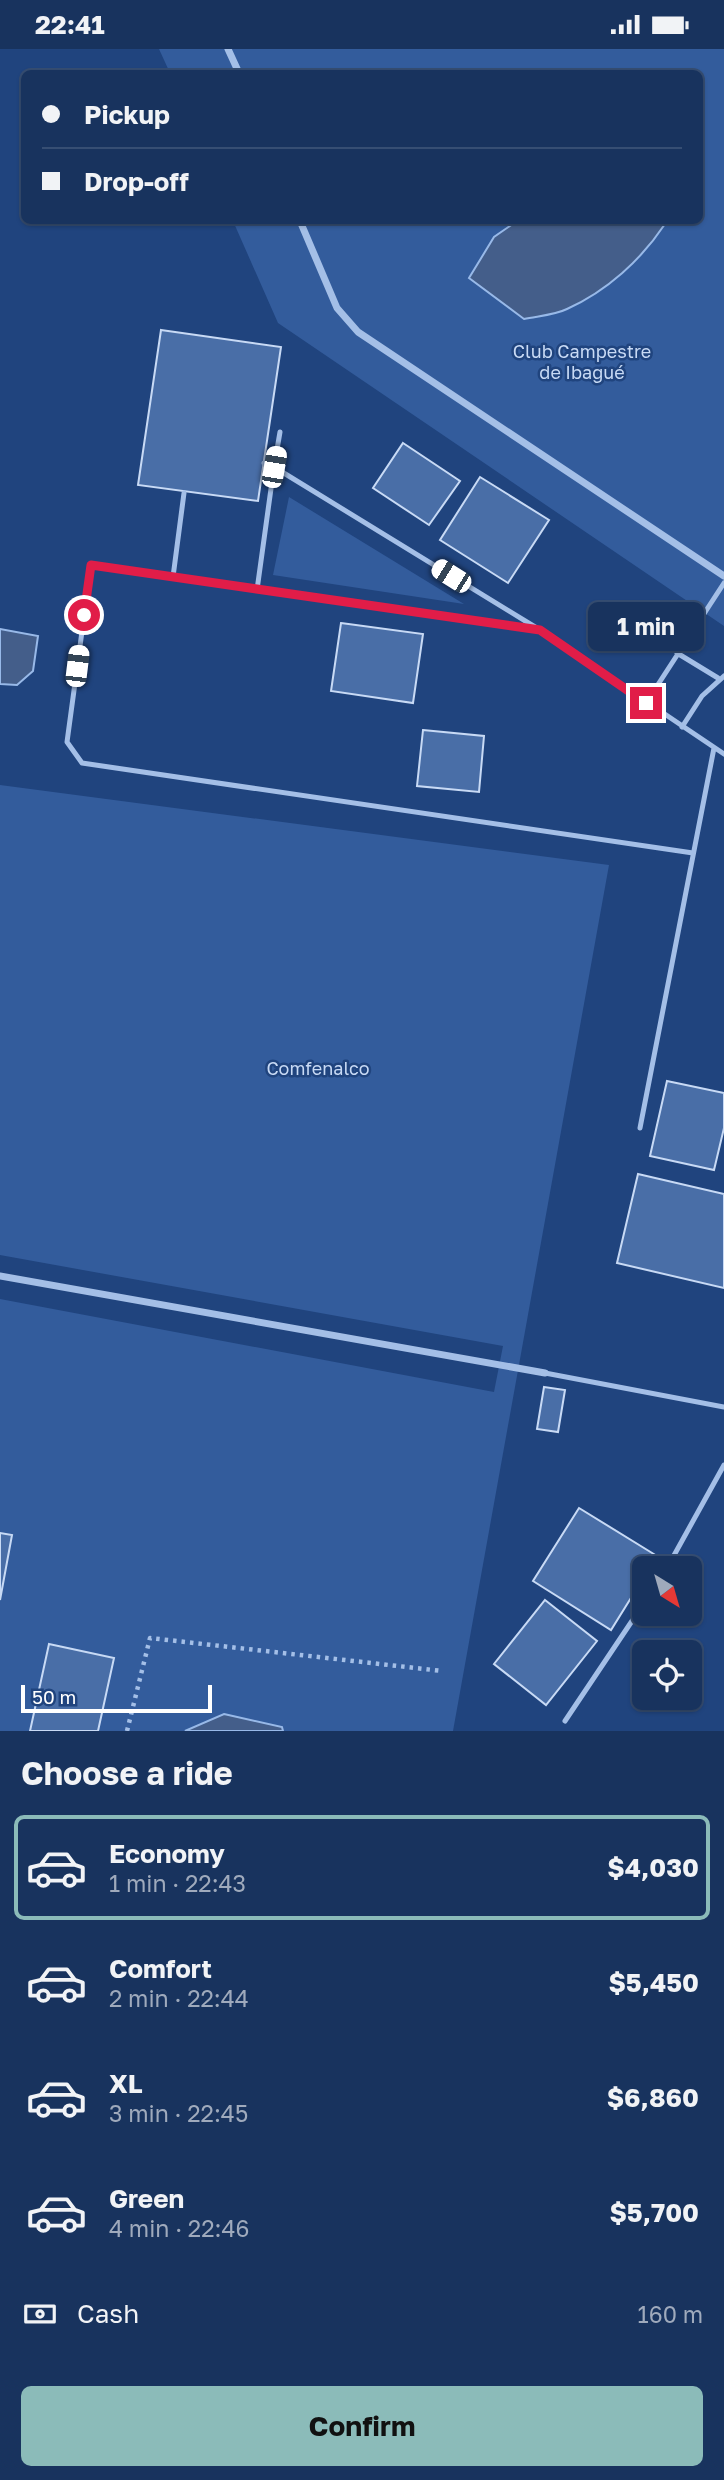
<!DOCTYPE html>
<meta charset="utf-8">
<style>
body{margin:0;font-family:"Golos Text",sans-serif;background:#213b64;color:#f1f3f6;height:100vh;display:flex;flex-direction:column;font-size:26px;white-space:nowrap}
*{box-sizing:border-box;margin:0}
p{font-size:23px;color:#9faabc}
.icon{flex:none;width:38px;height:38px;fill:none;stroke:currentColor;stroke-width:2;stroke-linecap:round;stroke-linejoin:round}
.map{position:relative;height:1682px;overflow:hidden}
.drawer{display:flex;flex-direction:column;background:#18335e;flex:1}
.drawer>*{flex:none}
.top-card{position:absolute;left:21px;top:21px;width:682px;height:154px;border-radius:10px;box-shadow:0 2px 5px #0004,0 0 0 2px #364e73;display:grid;align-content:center;height:154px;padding:0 21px;background:#18335e}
.needle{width:46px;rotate:143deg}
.fabs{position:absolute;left:632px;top:1507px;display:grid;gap:14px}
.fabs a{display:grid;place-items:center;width:70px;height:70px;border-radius:10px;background:#18335e;box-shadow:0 2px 5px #0004,0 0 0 2px #364e73;font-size:35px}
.scale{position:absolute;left:21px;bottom:18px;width:191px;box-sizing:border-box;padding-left:7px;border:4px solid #fff;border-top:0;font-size:19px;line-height:24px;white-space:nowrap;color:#fff;-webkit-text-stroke:5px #20447e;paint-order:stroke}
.end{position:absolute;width:32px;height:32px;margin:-16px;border:9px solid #e11d48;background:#fff;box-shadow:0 0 0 4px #fff}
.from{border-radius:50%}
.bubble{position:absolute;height:49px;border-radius:10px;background:#18335e;box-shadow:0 2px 5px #0004,0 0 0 2px #364e73;font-size:23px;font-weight:700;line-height:49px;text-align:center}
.car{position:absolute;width:21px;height:42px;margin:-21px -10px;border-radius:9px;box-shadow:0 0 5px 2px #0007;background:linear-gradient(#fff 24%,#345 0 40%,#fff 0 76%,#345 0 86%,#fff 0)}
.top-card b{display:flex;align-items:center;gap:24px;height:66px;font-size:26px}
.top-card b+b{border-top:2px solid #364e73}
.top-card i{width:18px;height:18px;background:#f1f3f6}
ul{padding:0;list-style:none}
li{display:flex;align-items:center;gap:21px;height:105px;margin:0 14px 10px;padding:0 7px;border:4px solid transparent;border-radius:10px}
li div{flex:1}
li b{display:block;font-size:26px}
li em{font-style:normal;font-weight:700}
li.current{border-color:#8bbbb9}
li>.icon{width:63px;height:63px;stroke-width:1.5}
h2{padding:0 21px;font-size:32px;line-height:84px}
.pay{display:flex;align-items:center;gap:18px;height:77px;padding:0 21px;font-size:26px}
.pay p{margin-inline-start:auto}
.action{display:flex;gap:14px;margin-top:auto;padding:14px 21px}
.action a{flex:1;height:80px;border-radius:10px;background:#8bbbb9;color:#111;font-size:28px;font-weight:700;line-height:80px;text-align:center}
.status{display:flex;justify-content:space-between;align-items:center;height:49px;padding:0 35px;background:#18335e;direction:ltr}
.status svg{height:19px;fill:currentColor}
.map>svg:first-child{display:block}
.green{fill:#335c9c}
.water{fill:#445e8a;stroke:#98b9e8;stroke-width:2}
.building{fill:#496ea7;stroke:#c8daf5;stroke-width:2}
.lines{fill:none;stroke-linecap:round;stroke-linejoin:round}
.path{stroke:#a4bfe7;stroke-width:4.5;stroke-dasharray:3.5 5;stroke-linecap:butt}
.service{stroke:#a4bfe7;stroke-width:5}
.minor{stroke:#a4bfe7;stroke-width:7}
.route{stroke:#e11d48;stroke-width:9}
.labels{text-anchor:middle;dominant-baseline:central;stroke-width:5;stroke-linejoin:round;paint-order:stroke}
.park-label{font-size:18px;fill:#c8daf5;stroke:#20447e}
</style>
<div class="status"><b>22:41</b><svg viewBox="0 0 49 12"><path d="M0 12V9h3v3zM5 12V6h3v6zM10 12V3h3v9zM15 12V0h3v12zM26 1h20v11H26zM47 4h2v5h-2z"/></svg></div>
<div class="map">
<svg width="724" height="1682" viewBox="0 0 724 1682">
<rect width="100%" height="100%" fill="#20447e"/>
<path class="green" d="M159,0h565v577l-446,-303 -45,-102h467v-148h-530z
M289,448l175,107 -191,-29z
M0,736l609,80 -156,866h-453v-432l494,93 9,-46 -503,-91z"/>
<path class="water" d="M517,172h146l2,3c-24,36 -58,67 -98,85 -12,6 -29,7 -43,10l-55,-41 25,-41z
M0,580l38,7 -5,35 -16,14 -17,-1z
M224,1665l58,13 1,4h-98z"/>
<path class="building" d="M161,281l120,17 -23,154 -120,-16z
M403,394l57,38 -31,44 -56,-37z
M480,428l69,43 -41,63 -68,-43z
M341,574l82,11 -10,69 -82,-12z
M423,681l61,6 -5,56 -62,-6z
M667,1032l57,12v35l-10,42 -64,-14z
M638,1125l86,20v94l-107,-25z
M544,1338l21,3 -7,42 -21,-3z
M579,1459l78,48 -7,12h-6v9l-33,53 -78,-49z
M0,1484l12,2 -12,65z
M545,1551l52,41 -51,64 -52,-41z
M49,1595l65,14 -16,73h-68z"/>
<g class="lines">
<path class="path" d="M127,1682l23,-93 292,33"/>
<path class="service" d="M264,414l10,4 6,-35
M173,528l11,-84
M257,541l17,-123 266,163 184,124
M540,581l-449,-65 -24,177 15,21 611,90
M677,604l41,25
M646,654l78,-120
M682,678l20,-31 22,-20
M640,1079l74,-380
M545,1324l179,34
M667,1519l57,-103
M565,1672l79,-118"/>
<path class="minor" d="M228,0l11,24
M300,172l37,87 21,24 366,244
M0,1227l545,97"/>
</g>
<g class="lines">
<path class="route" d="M84,566l7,-50 449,65 106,73"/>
</g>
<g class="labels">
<g class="park-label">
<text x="582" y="302">Club Campestre<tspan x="582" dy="21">de Ibagué</tspan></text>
<text x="318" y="1019">Comfenalco</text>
</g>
</g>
</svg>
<div class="fabs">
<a><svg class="needle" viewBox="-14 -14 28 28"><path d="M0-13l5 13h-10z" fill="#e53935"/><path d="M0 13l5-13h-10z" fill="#9faabc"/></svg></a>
<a><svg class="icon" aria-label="locate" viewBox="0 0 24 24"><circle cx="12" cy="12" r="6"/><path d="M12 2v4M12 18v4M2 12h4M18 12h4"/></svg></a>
</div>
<div class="scale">50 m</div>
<i class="end from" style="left:84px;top:566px"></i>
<i class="end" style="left:646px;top:654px"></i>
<div class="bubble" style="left:588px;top:553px;width:116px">1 min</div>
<i class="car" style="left:274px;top:418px;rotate:10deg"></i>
<i class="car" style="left:451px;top:527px;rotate:302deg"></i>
<i class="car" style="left:77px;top:617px;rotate:7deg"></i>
<div class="top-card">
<b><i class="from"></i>Pickup</b>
<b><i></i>Drop-off</b>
</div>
</div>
<section class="drawer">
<h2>Choose a ride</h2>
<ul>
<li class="current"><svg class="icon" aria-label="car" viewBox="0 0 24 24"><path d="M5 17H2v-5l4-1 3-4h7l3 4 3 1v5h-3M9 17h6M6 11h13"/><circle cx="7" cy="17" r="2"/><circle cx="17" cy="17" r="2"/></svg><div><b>Economy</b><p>1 min · 22:43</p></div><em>$4,030</em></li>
<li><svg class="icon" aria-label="car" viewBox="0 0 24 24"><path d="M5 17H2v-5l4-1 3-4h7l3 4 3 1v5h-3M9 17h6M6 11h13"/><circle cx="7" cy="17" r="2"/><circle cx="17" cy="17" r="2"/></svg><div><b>Comfort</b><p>2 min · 22:44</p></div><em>$5,450</em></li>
<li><svg class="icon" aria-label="car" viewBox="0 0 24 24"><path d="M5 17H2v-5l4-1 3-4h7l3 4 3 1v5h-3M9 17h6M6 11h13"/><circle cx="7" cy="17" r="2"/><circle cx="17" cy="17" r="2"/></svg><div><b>XL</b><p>3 min · 22:45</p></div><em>$6,860</em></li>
<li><svg class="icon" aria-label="car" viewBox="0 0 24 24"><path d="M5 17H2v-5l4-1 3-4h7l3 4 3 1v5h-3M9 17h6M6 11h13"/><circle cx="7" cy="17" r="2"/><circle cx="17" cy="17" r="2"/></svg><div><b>Green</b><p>4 min · 22:46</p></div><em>$5,700</em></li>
</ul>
<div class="pay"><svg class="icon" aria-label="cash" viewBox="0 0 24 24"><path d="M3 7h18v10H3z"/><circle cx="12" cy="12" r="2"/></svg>Cash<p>160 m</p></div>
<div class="action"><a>Confirm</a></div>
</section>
